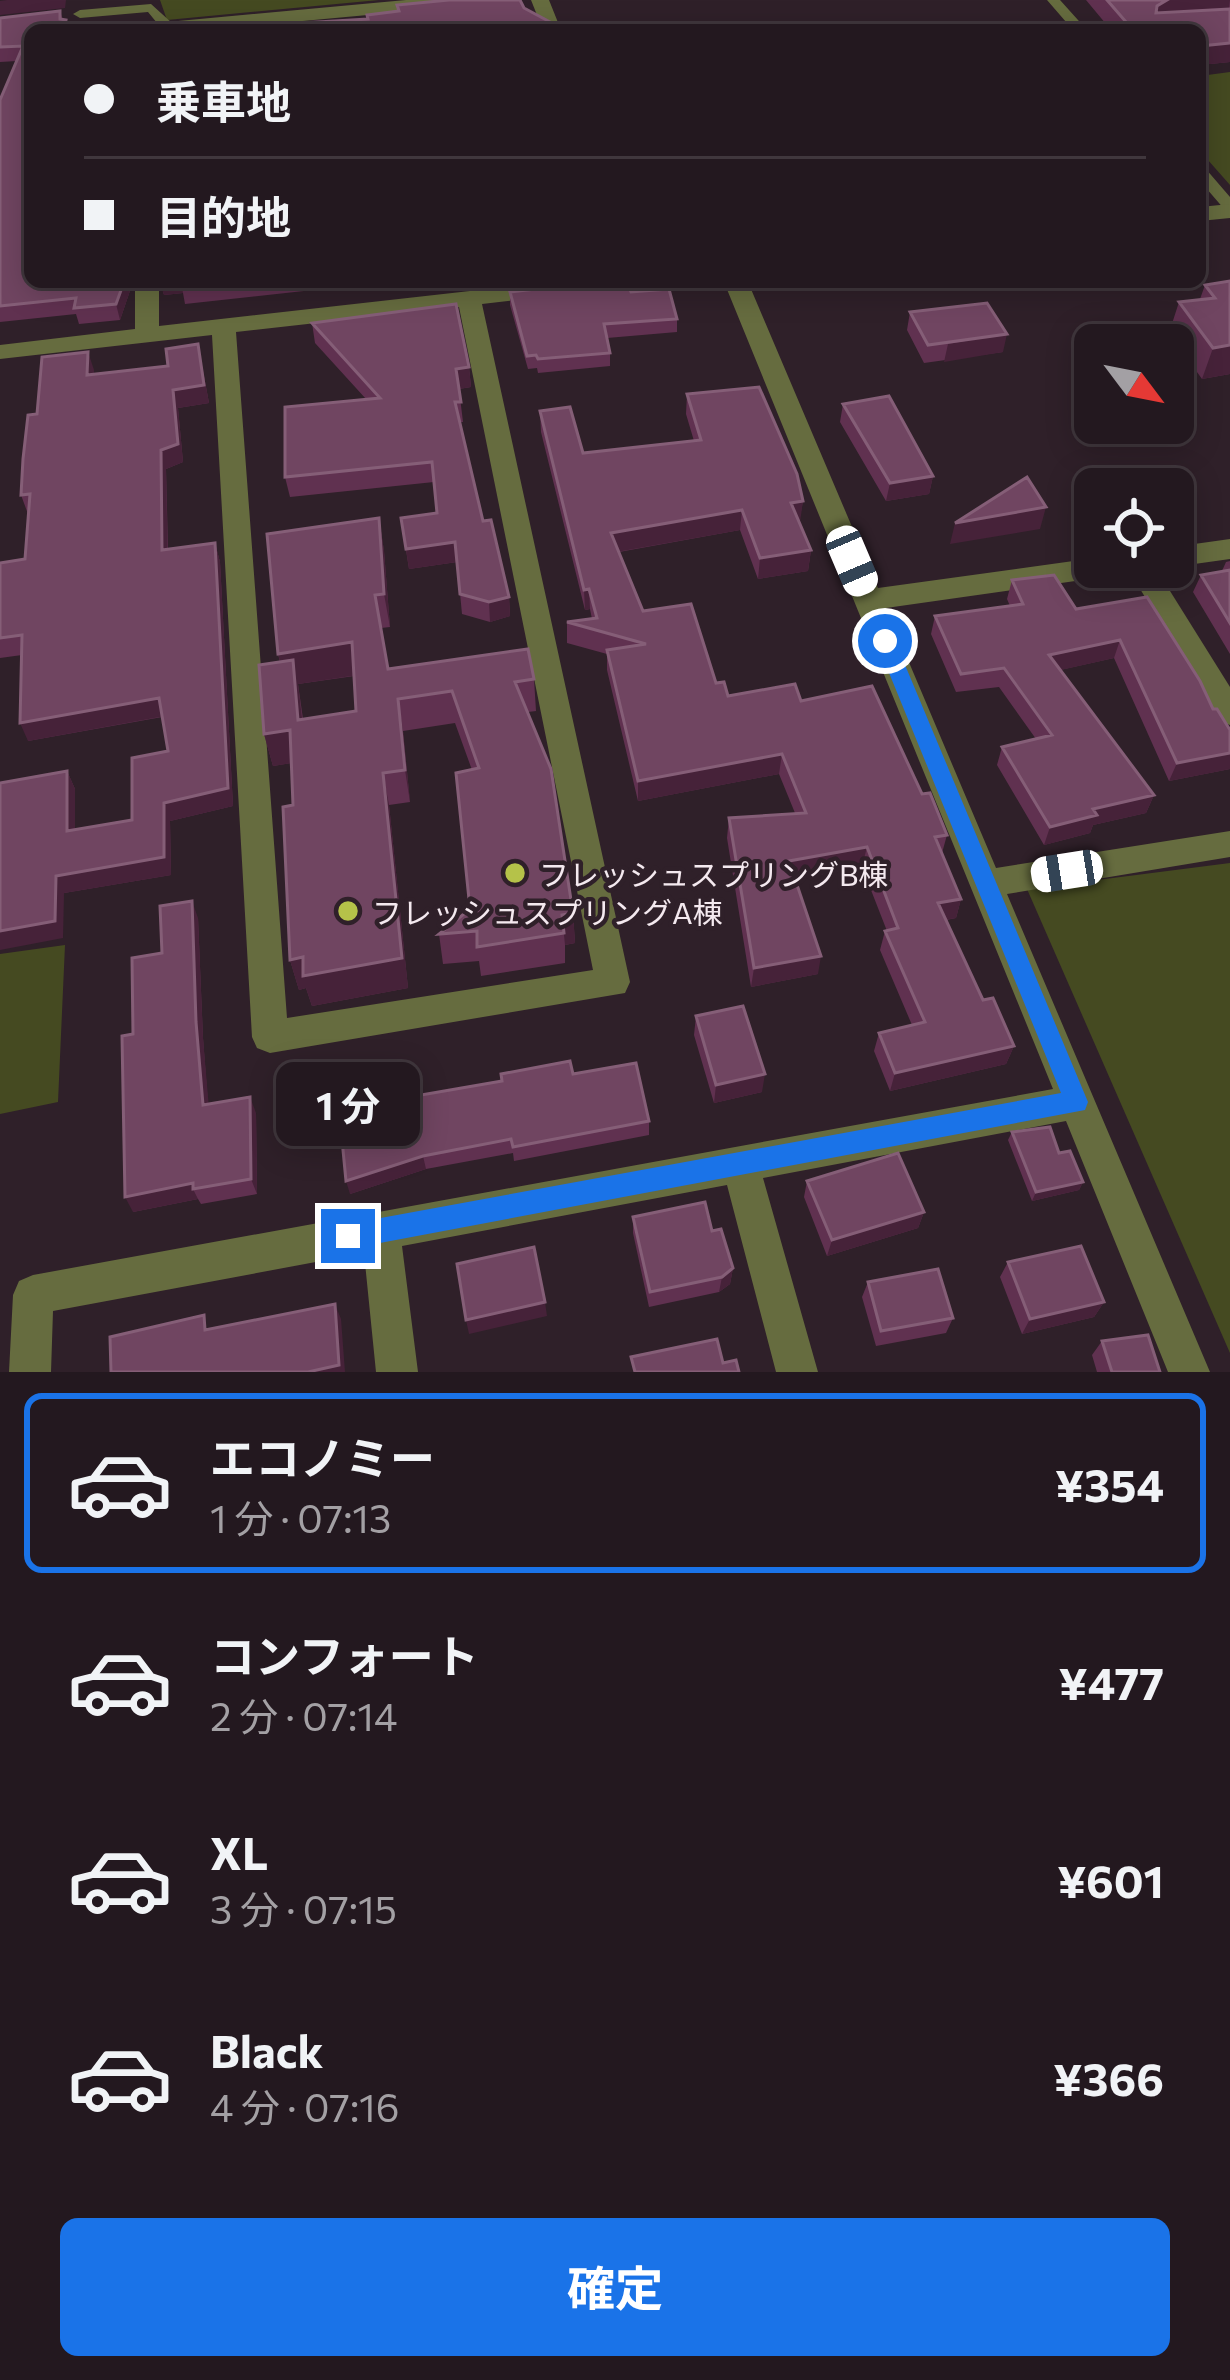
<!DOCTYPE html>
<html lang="ja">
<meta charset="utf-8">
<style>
body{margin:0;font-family:Commissioner,"Noto Sans JP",sans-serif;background:#2b2128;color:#f1f3f6;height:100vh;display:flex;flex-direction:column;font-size:45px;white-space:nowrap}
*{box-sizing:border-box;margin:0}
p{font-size:39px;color:#a3a0a4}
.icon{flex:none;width:66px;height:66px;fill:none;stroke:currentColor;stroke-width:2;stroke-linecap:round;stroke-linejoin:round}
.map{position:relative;height:1372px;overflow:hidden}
.drawer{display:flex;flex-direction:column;background:#23181f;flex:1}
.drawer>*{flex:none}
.banner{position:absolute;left:24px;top:24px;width:1182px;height:264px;border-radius:18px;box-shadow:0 6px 30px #0003,0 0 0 3px #40373d;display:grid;align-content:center;height:264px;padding:0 60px;background:#23181f}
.needle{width:78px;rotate:122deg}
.buttons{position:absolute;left:1074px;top:324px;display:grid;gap:24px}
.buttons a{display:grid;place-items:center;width:120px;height:120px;border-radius:18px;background:#23181f;box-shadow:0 6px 30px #0003,0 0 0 3px #40373d;font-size:60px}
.end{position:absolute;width:54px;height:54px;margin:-27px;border:15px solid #1a73e8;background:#fff;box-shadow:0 0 0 6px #fff}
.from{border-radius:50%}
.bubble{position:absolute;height:84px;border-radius:18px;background:#23181f;box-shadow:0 6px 30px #0003,0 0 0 3px #40373d;font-size:39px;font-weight:700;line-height:84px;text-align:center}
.car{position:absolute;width:36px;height:72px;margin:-36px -18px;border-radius:15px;box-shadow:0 0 9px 3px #0007;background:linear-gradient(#fff 24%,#345 0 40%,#fff 0 76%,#345 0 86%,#fff 0)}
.banner b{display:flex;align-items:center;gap:42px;height:114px;font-size:45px}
.banner b+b{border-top:3px solid #40373d}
.banner i{width:30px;height:30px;background:#f1f3f6}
ul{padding:21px 0 0;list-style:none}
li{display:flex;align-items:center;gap:36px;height:180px;margin:0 24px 18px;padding:0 36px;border:6px solid transparent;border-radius:18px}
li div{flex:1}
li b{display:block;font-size:45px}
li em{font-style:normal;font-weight:700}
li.active{border-color:#1a73e8}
li>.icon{width:108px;height:108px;stroke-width:1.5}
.button{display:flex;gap:24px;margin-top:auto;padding:24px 60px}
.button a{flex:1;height:138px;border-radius:18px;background:#1a73e8;color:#fff;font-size:48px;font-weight:700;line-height:138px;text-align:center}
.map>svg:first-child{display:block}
.green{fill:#454a21}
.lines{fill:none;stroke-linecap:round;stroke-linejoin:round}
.service{fill:#666c3f;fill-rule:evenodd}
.minor{fill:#666c3f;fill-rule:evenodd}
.wall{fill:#603150;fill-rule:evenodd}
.shaded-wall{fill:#462239}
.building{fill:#704561;stroke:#855e77;stroke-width:3}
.route{fill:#1a73e8}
.poi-dot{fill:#b5c249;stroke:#2f2029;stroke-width:4.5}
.labels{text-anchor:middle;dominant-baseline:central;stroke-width:9;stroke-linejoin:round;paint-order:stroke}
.poi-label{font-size:30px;fill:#f4e9ef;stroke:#2f2029;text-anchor:start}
</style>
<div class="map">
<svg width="1230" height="1372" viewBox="0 0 1230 1372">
<rect width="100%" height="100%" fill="#2f2029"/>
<path class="green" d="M160,0h219l-212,20z
M1230,72v113l-30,-34v-75z
M1230,863v490l-203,-464z
M65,945l-7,157 -58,12v-160z"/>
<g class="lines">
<path class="service" d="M1047,0h13l27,30h-14z
M151,4l21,19v6h-10l-14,-17 -68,6 -7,-4 7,-4z
M1200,167l5,1 25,29v15l-5,-2 -25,-29z"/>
<path class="minor" d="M406,0h68l-9,6 -259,24h-69l9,-6z
M531,0h18l12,30h-18z
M1230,204v14l-30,3v-14z
M135,282h24v44l392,-44h73l-12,7 -130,15 148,678 -5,11 -355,60 -13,-5 -5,-11 -40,-702 -212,24v-14l135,-16zM459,307l134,663 -306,48 -51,-686z
M724,282h24l130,306 217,-30v9h22l-14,10 -217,31 110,260 234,-37v26l-223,37 203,478h-42l-102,-251 -303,57 55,194h-42l-49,-187 -325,61 16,126h-42l-12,-119 -311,58 -2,61h-42l4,-77 6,-14 14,-6 1020,-186z
M1230,539v20l-57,8v-20z
M1127,567h28l75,120v38l-11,-4z"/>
</g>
<path class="wall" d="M1086,0h144v8l-13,2 13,52 -30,3v-35h-89z
M60,11l3,9 -33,10 103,252 -13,38 -41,4 -3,-10 -76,8v-222l17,-39 -17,1v-44z
M1230,281v93l-28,5 -33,-46 10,-31 21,-3 5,-14z
M160,282h170l1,6 -146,16 -2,-11 -19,2z
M510,292h121l46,27v13l-70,6 3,15v13l-72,7 -1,-5 -9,1 -18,-64z
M910,312l93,40 -79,11 -17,-33z
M312,323l157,44 2,20 -12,2 4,33h-3l23,99 26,76 1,19 -20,6 -28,-8 -5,-52 -48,7 -8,-51 36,-5 -3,-31 -144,15 -5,-20 81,-78 -51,-56z
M198,344l11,59 -31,5 5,54 -17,7 2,80 47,-6 5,19 13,244 -63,15 1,54 -107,18 -1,45 4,-167 8,18v40l57,-9 36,-69 -6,-34 -134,24 -6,-86 -22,3v-95l25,-4 3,-45 -7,-19 16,-81 51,-62 6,23 74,-9z
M687,394l116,107 -4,21 12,28 -3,21 -50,8 -18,-49 -121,22 24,59 85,85 73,5 121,93 25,41 -5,18 19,46 -5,19 -10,2 37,80 31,46 -8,18 -116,27 -16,-40 5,-18 33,-8 -32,-75 5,-19h2l-25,-64 -67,12 23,95 -67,13 -24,-149 2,-20 66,-5 -16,-39 -141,27 -31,-131v-16l-40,-11v-21l25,-3 -2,-10 -5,1 -44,-178 -1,-21 43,42 111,-12 -8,-27z
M843,404l90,72 -4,18 -43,7 -46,-79z
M379,518l5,33 6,76 -9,1 7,41 146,10 2,32 -8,1 45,201 2,30 -10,2v18l-84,13 -2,-15 -36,3 -4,-30 31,-25 2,-139 -17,-47 -52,8 7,71 -21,3 19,183 -96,18 -6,-18 -7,2 -9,-30 3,-155 -2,-42 -18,3 -9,-32 16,-72 -2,-8zM354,676l2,35 -53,8 -5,-35z
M1230,561v93l-37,-62 8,-17 21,-4 4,-9z
M1012,580l64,29 71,-12 66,112 17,21v39l-61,12 -55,-123 -54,12 94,125 -8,18 -53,12 -3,8 -46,12 -47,-80 5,-18 34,-8 -37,-52 -43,5 -25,-58 4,-18 75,-10 -3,-7z
M198,918l5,120 5,66 48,9 1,81 -56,10 -3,-5 -65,13v-178l29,-81z
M696,1016l66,76 -48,11 -20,-68z
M573,1074l76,47v14l-135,26 -1,-8 -87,16 -76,25 26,-98 1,6z
M1012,1132l47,21 24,29 -4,8 -47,11 -24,-61z
M807,1181l117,31 -6,16 -91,28 -23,-59z
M633,1217l79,14 21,37 -3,16 -11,8 -70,15 -16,-74z
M1008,1262l96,40 -10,15 -72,17 -22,-57z
M868,1282l85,36 -7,15 -70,13 -14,-49z
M1102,1341l58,31h-63l-5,-17z"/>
<path class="shaded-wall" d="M7,0h59l-1,8 -65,7v-14z
M1167,0h63l-1,8 -67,12 -11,6 6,-20z
M1230,43v19l-30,3v-19z
M124,282h9l-13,38 -4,-16z
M160,282h21l2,11 -19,2z
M1007,334l-4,18 -59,10 4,-18z
M198,344l11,59 -31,5 5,54 -17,7 2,99 -6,-18 -1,-100 12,-60z
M1230,345v29l-28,5 11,-31z
M88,352l6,18 -1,24 -6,-19z
M469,367l2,20 -13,2 -2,-20z
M933,476l-4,18 -43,7 4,-18z
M803,501l-3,21 -11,1 2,-20z
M1046,507l-6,22 -90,15 5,-21z
M742,510l-2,20 -129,23v-20z
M379,518l5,33 6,76 -6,-33z
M455,542l2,20 -48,7 -3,-20z
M215,543l5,19 13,244 -63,15 1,54 -107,18 -1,45 -63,12v-19l56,-55 108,-73z
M811,550l-3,21 -50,8 2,-21z
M589,589l1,20 -5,1 -1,-20z
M509,597l1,19 -20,6 -1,-20z
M1120,640l-6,18 -71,16 6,-19z
M352,642l6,33 -60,9 8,68 -28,-98z
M159,698l6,18 -137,25 -8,-18z
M398,699l5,32 7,71 -5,-32z
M290,730l8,32 -25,4 -9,-32z
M1230,753v16l-61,12 8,-18z
M782,754l-3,20 -141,27v-20z
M67,771l8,18v59l-8,-17z
M383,773l6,32 19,183 -96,18 -6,-18 -7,2 -9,-30z
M1154,795l-8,18 -53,12 -3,8 -46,12 6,-18 43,-18z
M867,847l-5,20 -76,14 3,-20z
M961,899l-5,19 -24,4 6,-19z
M192,901l6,17 5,120 7,82 -7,-15 -7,-83z
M573,913l2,30 -10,2 -3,-30z
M821,956l-3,18 -67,13 3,-19z
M1014,1046l-8,18 -116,27 5,-18z
M765,1074l-3,18 -48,11 2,-18z
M250,1097l6,16 1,81 -6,-15z
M423,1156l3,13 -76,25 -4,-13z
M1083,1182l-4,8 -47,11 4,-9z
M193,1183v6l5,10 -65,13 -8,-15z
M924,1212l-6,16 -91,28 5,-16z
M733,1268l-3,16 -11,8 3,-15z
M545,1302l2,14 -78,18 -3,-14z
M1104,1302l-10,15 -72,17 8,-15z
M335,1304l6,15 4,53h-37z"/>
<path class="building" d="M449,0h71l4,8 41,22h-383l186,-11 -1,-4 32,-4 -2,-6z
M1107,0h60l-10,6 -1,7 74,-4v34l-30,3v-16h-67z
M60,11v8l6,1 -2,10h-34v252h94l-8,22 -42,4 2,-10 -76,8v-206l23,-54 -23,1v-29z
M1230,281v64l-17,3 -34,-46 36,-4 -10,-13z
M180,282h61l-60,6z
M596,282h31l4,10 38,-3 8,30 -73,5 6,29 -72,6 -2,-4 -9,1 -17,-64z
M987,303l20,31 -79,11 -18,-33z
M456,304l13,63 -13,2 5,33h-6l28,119 8,-1 18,77 -20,5 -29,-8 -5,-52 -49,7 -5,-31 36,-5 -5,-51 -147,15v-70l95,-9 -68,-75z
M198,344l6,41 -31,5 5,54 -17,6 1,100 53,-7 13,245 -64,15v54l-108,19 -1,45 -55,10v-148l67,-12v60l65,-11v-62l36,-7 -9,-53 -139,25 2,-88 -22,3v-75l25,-4 5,-65 -9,1 2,-36 5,-44 9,-1 5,-57 46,-5 -1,23 81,-9 -2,-17z
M759,387l38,87 6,27 -12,2 20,47 -51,8 -18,-48 -131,23 32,78 48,-7 25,79 8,-1 4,14 67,-12 6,17 71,-15 50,108 8,-1 17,42 -12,2 26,62 -23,4 45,97 10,-2 21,48 -119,27 -16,-40 46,-11 -40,-91 13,-3 -31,-81 -78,14 32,95 -67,12 -25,-150 77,-5 -24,-59 -144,27 -31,-131 39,-6 -79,-22 30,-4 -8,-29 -5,1 -44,-179 30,-4 13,46 118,-13 -14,-46z
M889,396l44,80 -43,7 -47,-79z
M1027,477l19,30 -91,16z
M379,518l5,76 -9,1 13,74 140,-20 6,30 -19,3 36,87 22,144 -11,2 2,18 -87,14v-16l-38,3 31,-25 -14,-136 23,-5 -27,-77 -54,8 7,71 -22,3 19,185 -99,18v-19l-13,3 -7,-153 10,-2 -3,-75 -26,4 -5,-69 34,-5 5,60 58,-9 -4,-69 -74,12 -11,-120z
M1230,570v53l-29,-48z
M1054,575l22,34 71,-12 53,84 13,28h4l13,21v23l-53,10 -57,-123 -71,15 105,140 -61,14 4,6 -47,12 -48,-80 50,-12 -48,-67 -43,6 -26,-58 88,-12 -11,-24z
M192,901l4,121 7,83 47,-8 1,82 -58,10v-6l-68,14 -3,-161 11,-2 -1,-76 30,-5 -2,-47z
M743,1006l22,68 -49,11 -20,-69z
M570,1061l3,13 63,-11 13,58 -136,26 -2,-8 -88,17 -77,25 -9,-93 36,-7 2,22 127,-22 -1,-7z
M1050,1127l9,26 11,-2 13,31 -47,10 -24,-60z
M898,1153l26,59 -92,28 -25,-59z
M705,1202l7,29 9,-2 12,39 -11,9 -72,15 -17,-75z
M1081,1246l23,56 -74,17 -22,-57z
M534,1247l11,55 -79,18 -9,-56z
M938,1269l15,49 -72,13 -13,-49z
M335,1304l4,61 -31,7h-197l-1,-35 94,-22 1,15z
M1148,1335l12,37h-48l-10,-31z
M717,1339l6,24 13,-3 3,12h-104l-4,-15z"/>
<path class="route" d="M885,634l10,7 193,461 -3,8 -737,139 -9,-4 -4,-9 4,-9 9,-3 713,-131 -185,-452z"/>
<g class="poi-dot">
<circle cx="515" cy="873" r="12"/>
<circle cx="348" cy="911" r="12"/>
</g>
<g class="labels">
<g class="poi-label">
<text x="539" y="873">フレッシュスプリングB棟</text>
<text x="372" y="911">フレッシュスプリングA棟</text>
</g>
</g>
</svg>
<div class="buttons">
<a><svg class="needle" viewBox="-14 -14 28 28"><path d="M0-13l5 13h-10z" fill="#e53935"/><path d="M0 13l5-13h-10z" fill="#a3a0a4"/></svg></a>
<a><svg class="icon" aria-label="locate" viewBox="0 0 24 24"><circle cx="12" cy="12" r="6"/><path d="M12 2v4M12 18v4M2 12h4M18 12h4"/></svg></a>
</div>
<i class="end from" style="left:885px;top:641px"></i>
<i class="end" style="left:348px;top:1236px"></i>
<div class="bubble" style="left:276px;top:1062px;width:144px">1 分</div>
<i class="car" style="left:852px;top:561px;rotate:157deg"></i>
<i class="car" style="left:1067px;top:871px;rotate:261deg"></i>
<div class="banner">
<b><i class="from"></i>乗車地</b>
<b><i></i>目的地</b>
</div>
</div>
<section class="drawer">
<ul>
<li class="active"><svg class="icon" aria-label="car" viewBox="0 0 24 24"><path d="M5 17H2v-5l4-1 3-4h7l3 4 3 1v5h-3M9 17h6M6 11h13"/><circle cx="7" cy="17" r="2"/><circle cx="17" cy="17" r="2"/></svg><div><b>エコノミー</b><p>1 分 · 07:13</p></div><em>¥354</em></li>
<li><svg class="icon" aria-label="car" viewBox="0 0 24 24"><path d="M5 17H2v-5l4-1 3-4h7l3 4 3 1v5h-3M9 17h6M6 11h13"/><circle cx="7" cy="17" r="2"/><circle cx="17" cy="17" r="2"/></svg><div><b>コンフォート</b><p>2 分 · 07:14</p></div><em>¥477</em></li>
<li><svg class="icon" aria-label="car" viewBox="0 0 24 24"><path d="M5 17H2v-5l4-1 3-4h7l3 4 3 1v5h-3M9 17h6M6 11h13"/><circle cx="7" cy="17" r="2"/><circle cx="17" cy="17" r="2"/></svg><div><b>XL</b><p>3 分 · 07:15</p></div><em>¥601</em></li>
<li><svg class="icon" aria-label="car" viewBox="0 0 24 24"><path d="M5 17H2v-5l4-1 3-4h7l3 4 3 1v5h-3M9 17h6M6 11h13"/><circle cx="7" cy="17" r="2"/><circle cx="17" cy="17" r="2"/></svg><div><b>Black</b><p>4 分 · 07:16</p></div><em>¥366</em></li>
</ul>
<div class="button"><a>確定</a></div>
</section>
